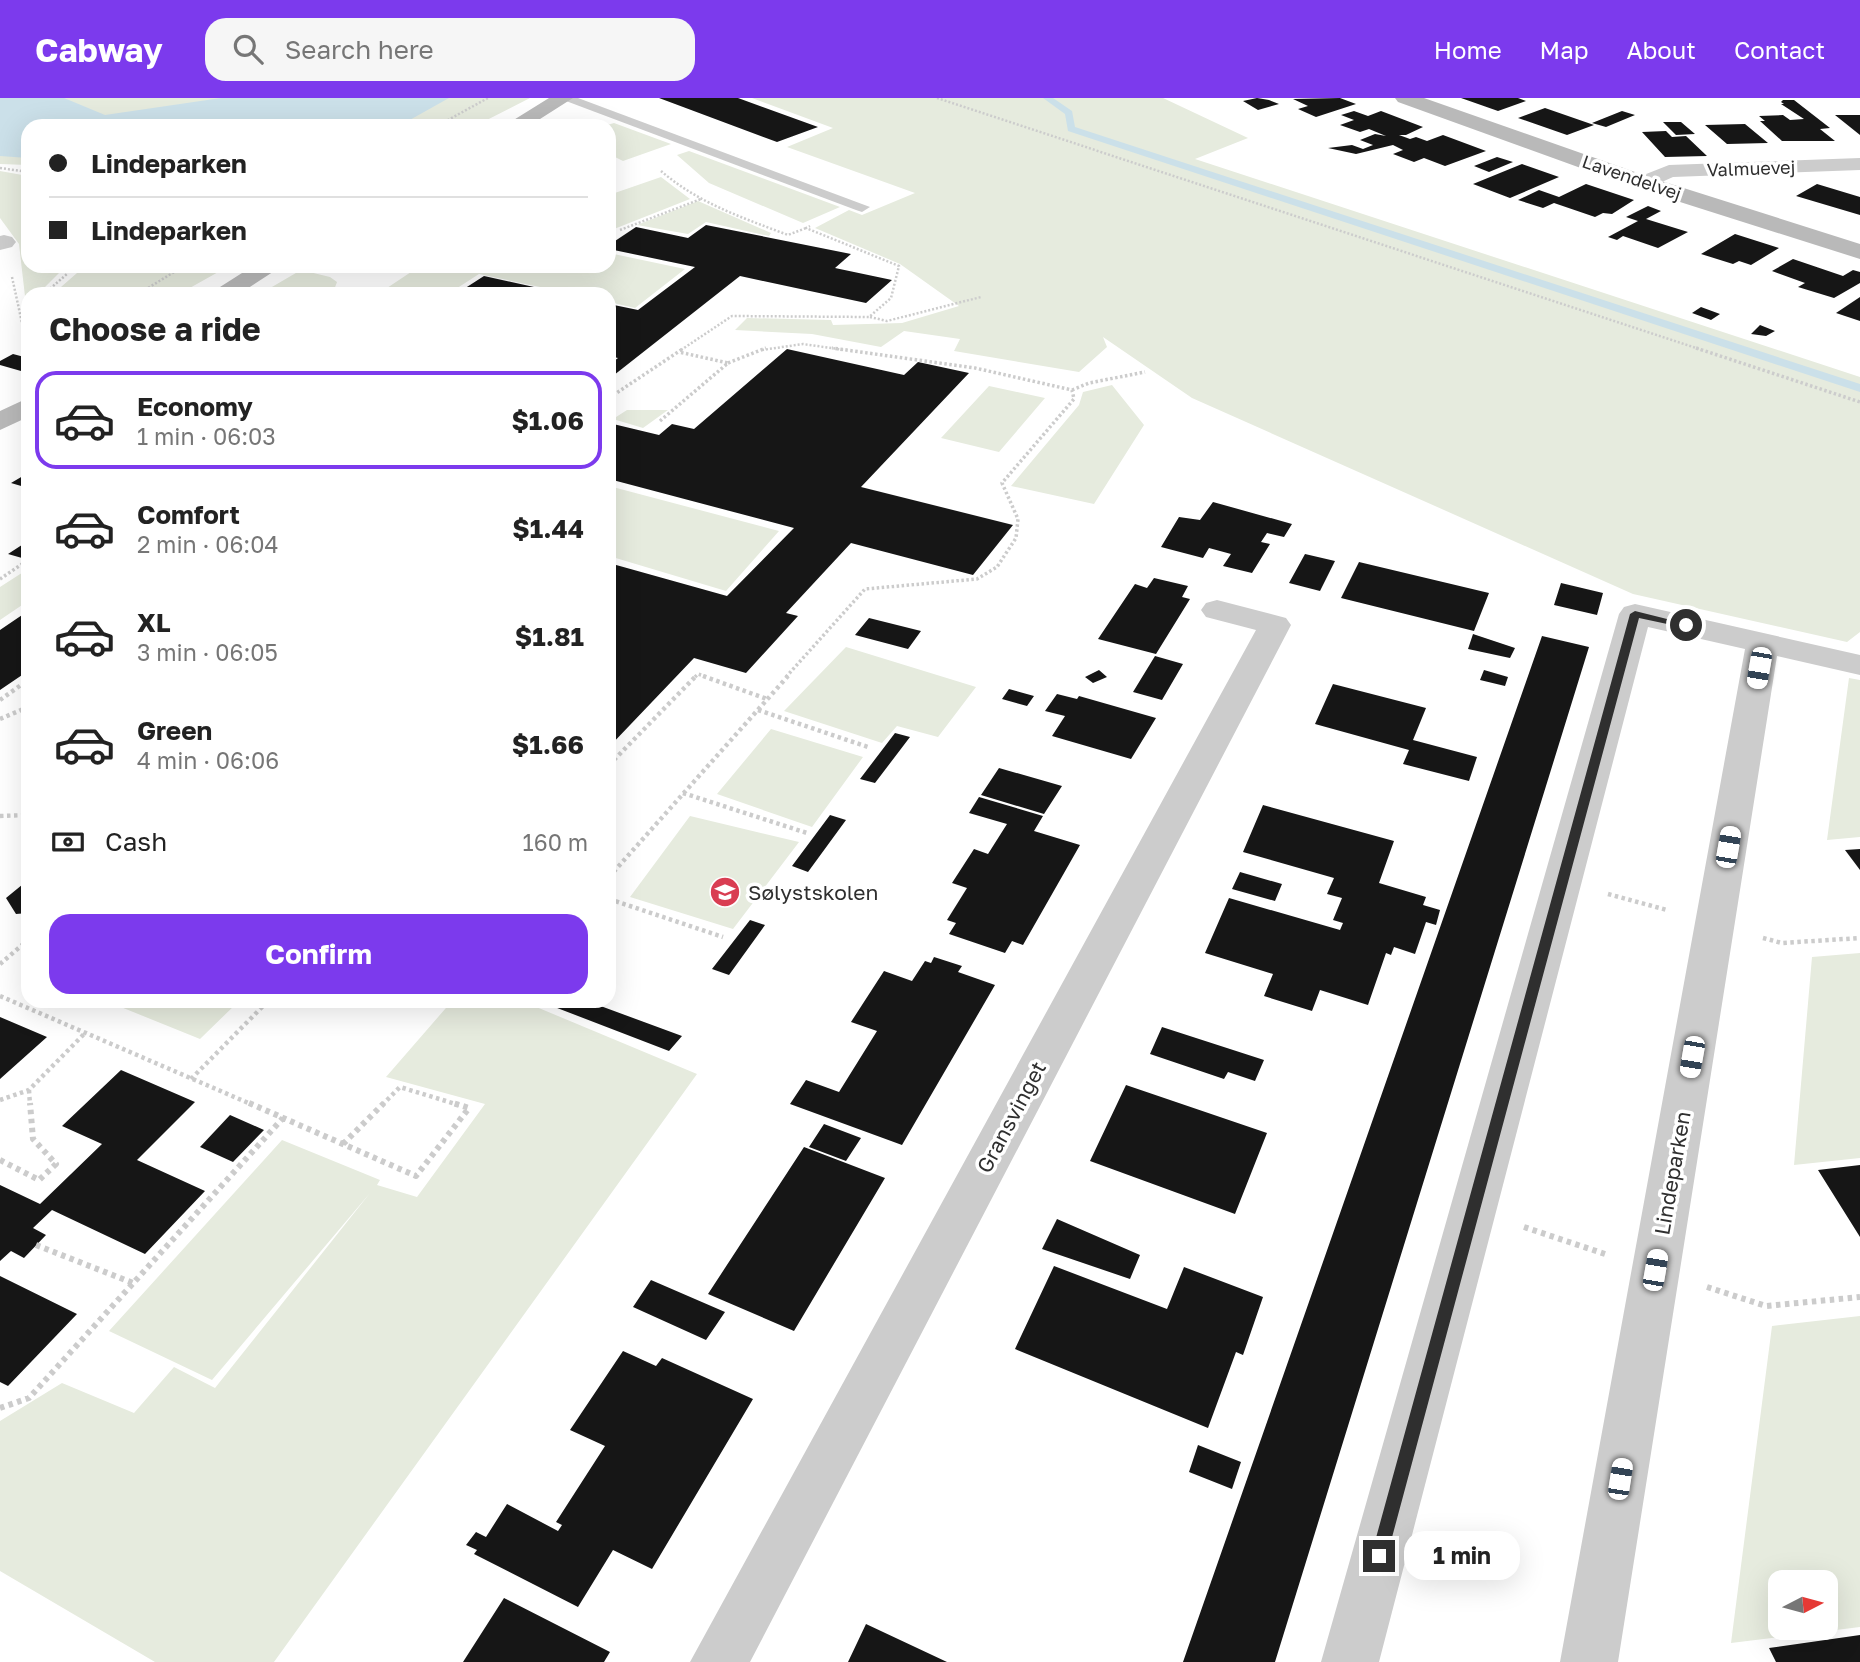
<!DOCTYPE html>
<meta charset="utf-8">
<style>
body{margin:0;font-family:"Golos Text",sans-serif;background:#f6f6f6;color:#222;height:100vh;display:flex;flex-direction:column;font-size:26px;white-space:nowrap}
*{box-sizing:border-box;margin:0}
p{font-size:23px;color:#767676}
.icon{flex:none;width:38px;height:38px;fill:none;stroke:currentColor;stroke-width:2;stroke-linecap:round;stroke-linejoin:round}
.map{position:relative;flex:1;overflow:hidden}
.panel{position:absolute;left:21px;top:189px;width:595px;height:721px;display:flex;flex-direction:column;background:#fff;border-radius:21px;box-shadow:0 7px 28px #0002}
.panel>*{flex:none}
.hud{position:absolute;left:21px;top:21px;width:595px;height:154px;border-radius:21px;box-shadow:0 7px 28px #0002;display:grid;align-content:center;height:154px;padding:0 28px;background:#fff}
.needle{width:46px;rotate:84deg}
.fabs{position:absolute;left:1768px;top:1472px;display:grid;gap:14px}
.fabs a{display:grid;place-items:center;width:70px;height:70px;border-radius:14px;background:#fff;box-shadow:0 7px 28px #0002;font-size:35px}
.end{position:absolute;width:32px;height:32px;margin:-16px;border:9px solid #2f2f2f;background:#fff;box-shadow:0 0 0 4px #fff}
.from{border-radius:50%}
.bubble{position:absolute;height:49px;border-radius:21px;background:#fff;box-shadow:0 7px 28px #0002;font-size:23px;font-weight:700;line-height:49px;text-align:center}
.car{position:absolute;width:21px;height:42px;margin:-21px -10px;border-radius:9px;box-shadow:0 0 5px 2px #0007;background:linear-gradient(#fff 24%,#345 0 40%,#fff 0 76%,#345 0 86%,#fff 0)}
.hud b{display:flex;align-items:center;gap:24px;height:66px;font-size:26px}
.hud b+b{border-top:2px solid #e0e0e0}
.hud i{width:18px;height:18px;background:#222}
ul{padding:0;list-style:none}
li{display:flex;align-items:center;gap:21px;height:98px;margin:0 14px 10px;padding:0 14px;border:4px solid transparent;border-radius:21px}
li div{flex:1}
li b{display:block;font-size:26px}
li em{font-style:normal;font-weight:700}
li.on{border-color:#7c3aed}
li>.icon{width:63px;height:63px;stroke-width:1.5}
h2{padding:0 28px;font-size:32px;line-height:84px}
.pay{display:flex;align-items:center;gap:18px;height:77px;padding:0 28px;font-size:26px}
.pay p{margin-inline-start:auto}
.primary-button{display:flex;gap:14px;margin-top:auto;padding:14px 28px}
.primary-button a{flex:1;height:80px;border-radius:21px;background:#7c3aed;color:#fff;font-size:28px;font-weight:700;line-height:80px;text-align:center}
header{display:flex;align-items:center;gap:42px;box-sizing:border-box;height:98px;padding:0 35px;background:#7c3aed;color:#fff}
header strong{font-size:33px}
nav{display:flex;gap:38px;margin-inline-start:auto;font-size:24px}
.search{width:490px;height:63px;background:#f6f6f6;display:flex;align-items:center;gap:18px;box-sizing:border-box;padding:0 24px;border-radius:21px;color:#767676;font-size:26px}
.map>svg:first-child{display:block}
.green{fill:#e6ebde;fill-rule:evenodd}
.water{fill:#cbe0e9}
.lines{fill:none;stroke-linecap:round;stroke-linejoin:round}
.stream{fill:#cbe0e9;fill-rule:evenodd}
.building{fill:#161616}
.path-far3{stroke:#ccc;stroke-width:2.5;stroke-dasharray:2 2;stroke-linecap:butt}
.path-far2{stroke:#ccc;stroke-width:3.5;stroke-dasharray:2.5 2.5;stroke-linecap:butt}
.path-far1{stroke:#ccc;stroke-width:4.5;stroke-dasharray:3.5 3.5;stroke-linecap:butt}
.path{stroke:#ccc;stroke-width:6;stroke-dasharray:4.5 4.5;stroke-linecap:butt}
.lane{fill:#ccc;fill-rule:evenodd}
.street{fill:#ccc;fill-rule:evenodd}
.secondary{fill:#b9b9b9;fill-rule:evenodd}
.route{fill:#2f2f2f}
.labels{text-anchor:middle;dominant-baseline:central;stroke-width:7;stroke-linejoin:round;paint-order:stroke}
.far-street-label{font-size:18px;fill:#2f2f2f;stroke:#fff}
.poi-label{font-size:21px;fill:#2f2f2f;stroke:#fff;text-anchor:start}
.street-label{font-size:21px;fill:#2f2f2f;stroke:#fff}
</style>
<header>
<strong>Cabway</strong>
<div class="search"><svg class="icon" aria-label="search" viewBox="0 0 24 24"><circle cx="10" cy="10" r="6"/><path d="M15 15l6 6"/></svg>Search here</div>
<nav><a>Home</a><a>Map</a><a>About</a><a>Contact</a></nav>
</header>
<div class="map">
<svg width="1860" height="1564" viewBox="0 0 1860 1564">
<rect width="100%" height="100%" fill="#fff"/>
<path class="green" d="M0,0h530l-55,28h-447v39l-28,-1z
M752,0h411l85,40 -53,21 665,218v255l-13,10 -214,-48 -441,-196 -89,-61 4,10 -28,25 -125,-21 6,-12 -56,-8 -23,16 -69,-13 -77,-4 12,-12 84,2 2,5 69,-2 57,-17 -59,-42 -85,-36 34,-18 13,5 53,-22 -128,-46 46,-19z
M614,25l57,21 -48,17 -14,-7v-28h-5z
M689,53l151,56 -37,16 -94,-40 -32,-28z
M0,73l28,5v90h38l-28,28h-10l-2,11 -7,-61 -19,-26z
M661,79l29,22 -81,32v-36z
M698,103l73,32 -2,3 -63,-14 -18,12 -51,-9z
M609,155l76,16 -50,39 -26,-6v-8h-36l-94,-20 -31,20h-70l42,-28h189z
M85,168h144l-50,28h-126z
M301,172l29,7 7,5 -3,8 -26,4h-48z
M1112,287l32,40 -50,79 -83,-18 68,-81 4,-13z
M989,288l56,12 -46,54 -58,-14z
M627,312h41l-25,18 -30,-9z
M609,388l170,45 -53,60 -117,-35z
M28,471v32l-28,19v-33z
M846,549l130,40 -38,50 -41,-11 -15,17 -98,-32z
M1849,580l11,2v157l-33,3z
M771,631l92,28 -51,70 -95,-33z
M690,718l109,26 -66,87 -103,-32z
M1860,855v205l-66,7 18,-208z
M106,903h133l-39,38z
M452,903h70l175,73 -423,588h-119l-155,-91v-150l62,-38 72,30 40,-46 41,21 155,-195 -158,187 -103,-49 173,-191 98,40 -3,5 40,12 68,-93 -99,-27z
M1860,1218v311l-129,16 41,-317zM1825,1484v46h-45v-46z"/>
<path class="water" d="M0,0h64l41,17 116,-17h228l-50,28h-371v32l-28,-2z"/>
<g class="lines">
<path class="stream" d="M1043,0h10l19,13 3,16 785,257v8l-792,-261 -3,-17z"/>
</g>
<path class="building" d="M659,0h79l80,29 -41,15z
M1257,0l12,2 10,4 -21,6 -15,-9z
M1340,0l16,6 -40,13 -18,-8 10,-3 -15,-7z
M1461,0h57l8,3 -28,10z
M1783,2h11l36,28 -10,1 15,12h-53l-22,-20h5l-6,-5 24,-1 7,5 14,-1 -23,-15h3l-3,-2z
M1545,10l49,17 -27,10 -49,-17z
M1354,13l14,5 13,-5 42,16 -17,8h-7l11,4 6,-2 11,4 16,-6 43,16 -41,15 -21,-8 -10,4 -21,-8 10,-4 -10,-5 -37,9 -28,-6 24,-3 11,4 10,-4 -13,-5 15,-6 11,2 -17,-7 -9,3 -20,-7 14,-5 -13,-5z
M1622,13l13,4 -29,12 -14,-4z
M1835,17h25v20z
M1663,24h18l14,12 -19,1z
M1745,26l23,19 -41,1 -22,-19z
M1666,33l6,6 14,-1 21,20 -42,1 -23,-25z
M1497,59l16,5 -24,10 -15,-6z
M1522,66l37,13 -49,21 -37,-14z
M1586,86l48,16 -22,14 -9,-1 -8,4 -41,-14 -11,5 -25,-8 21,-10 20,7z
M1817,86l43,13v18l-64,-19z
M1648,108l13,5 -15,8 42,13 -30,16 -35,-12 -6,4 -9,-3 30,-16 -12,-4z
M706,127l145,29 -16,14 57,12 -26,23 -126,-27 -131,103v-14l9,-7 -9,-2v-52l29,6 57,-43 -86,-18v-4l27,-18 52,11z
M1735,136l44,14 -28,17 -12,-4 -6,3 -32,-10z
M1793,161l50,17 10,-6 7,2v11l-26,15 -36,-11 7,-4 -33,-12z
M484,178l77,17v1h-105z
M1860,199v24l-24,-8z
M1701,209l19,7 -9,6 -19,-7z
M1760,227l15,6 -9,5 -15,-2z
M787,251l117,26 14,-13 51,11 -108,114 152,38 -40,50 -122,-32 -65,70 12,3 -52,57 -52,-15 -85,89v-184l118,33 67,-68 -185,-49v-56l50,12 13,-11 22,5z
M13,256l15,4v15l-28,-8v-4z
M28,375v15l-17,-5z
M1213,404l79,22 -8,13 -17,-4 -6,9 9,2 -18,29 -29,-7 8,-12 -22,-6 -6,10 -42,-11 18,-30 21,3z
M28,443v13l-6,4 -14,-4z
M1305,456l30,7 -15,30 -31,-8z
M1359,464l130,31 -15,38 -133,-33z
M1154,480l34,8 -6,11 8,2 -34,55 -58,-15 37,-55 12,4z
M1561,485l42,10 -6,22 -43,-10z
M28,513v60l-28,19v-60z
M869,520l52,13 -13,18 -53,-14z
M1473,536l42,14 -5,10 -42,-9z
M1542,538l47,11 -314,1015h-92z
M1155,558l28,8 -21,36 -29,-8z
M1099,572l8,7 -14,6 -8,-6z
M1484,572l24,7 -3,9 -25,-6z
M1333,586l93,24 -13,32 64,17 -8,24 -66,-17 6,-14 -94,-26z
M1009,591l25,7 -7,10 -25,-7z
M1057,596l20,5 2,-3 77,22 -25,41 -79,-23 13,-20 -20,-5z
M895,635l15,4 -35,46 -15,-4z
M999,670l63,18 -18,28 -63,-19z
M979,699l64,19 -9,15 46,14 -57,100 -11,-4 -7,12 -56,-19 7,-11 -9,-3 20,-32 -15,-5 22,-34 14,5 19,-30 -38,-11z
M1263,707l131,36 -15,42 47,14 -3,8 17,5 -4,15 -10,-3 -11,32 -21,-7 -3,8 -5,-2 -18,52 -48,-15 -8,21 -48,-15 9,-22 -68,-21 24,-55 111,32 3,-7 -10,-3 9,-22 -15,-4 7,-16 -91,-26z
M830,717l16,5 -38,52 -16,-6z
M1860,751v21l-15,-20z
M1240,774l42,12 -7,17 -43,-12z
M28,782v33l-12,1 -10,-16z
M750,822l15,5 -36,50 -17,-6z
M934,859l28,9 -4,6 37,13 -93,160 -112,-41 16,-24 33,12 38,-61 -26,-9 33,-51 28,10 13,-20 6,2z
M539,903h48l95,35 -13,15z
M0,919l47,20 -47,42z
M1162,929l102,33 -9,21 -27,-9 -4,7 -74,-25z
M121,972l74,32 -58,58 68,31 -60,63 -93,-44 -19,18 13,7 -22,23 -13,-7 -11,10v-76l40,19 62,-60 -40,-18z
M1126,987l141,48 -32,81 -145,-53z
M230,1017l34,15 -31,32 -33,-15z
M824,1026l37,14 -15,23 -37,-14z
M804,1049l81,31 -91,153 -86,-37z
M1860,1067v72l-42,-67z
M1057,1121l83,36 -10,24 -88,-30z
M1054,1168l113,43 17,-42 79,30 -20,58 -7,-3 -28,76 -193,-79z
M0,1178l77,38 -69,72 -8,-4z
M651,1182l74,32 -19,28 -73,-33z
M623,1253l33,15 6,-8 91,41 -101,170 -39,-19 -35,57 -104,-53 3,-4 -11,-5 10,-13 10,5 21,-33 51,27 4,-6 -6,-3 49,-76 -35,-16z
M1198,1347l43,17 -9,27 -43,-17z
M504,1500l106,54 -6,10h-141z
M866,1526l81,38h-99z
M1860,1537v27h-84l-7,-14z"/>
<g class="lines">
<path class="path-far3" d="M937,0l765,252
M437,28l51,-28
M0,70l28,4
M661,73c37,32 82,47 127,64l18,-7
M620,132l81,-31
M69,171l102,-3
M12,179l12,55 4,1
M44,196l23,-20 2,-7
M138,196l46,-28
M870,219l17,4 94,-24
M681,252l51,-34 137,1 22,-19 8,-32 -93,-38 4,-2
M762,252l41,-6 42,6"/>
<path class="path-far2" d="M1696,250l164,54
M728,265l38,-15
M1072,292l17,-7 56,-11
M609,300l75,-50
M660,323l68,-58 -49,-11
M0,481l28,-19
M695,579l3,-3 9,3
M786,579l79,-88 112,-10 20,-12 19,-29 2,-19 -16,-36 72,-84 -2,-9 -97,-22 -143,-20"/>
<path class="path-far1" d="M703,578l64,23
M0,602l28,-20
M758,612l110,37
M0,621l28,-12
M609,667l87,-89
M683,695l124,40
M0,718l28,-1
M609,779l179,-201
M1608,796l59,16
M609,801l114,38
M1763,840l19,5 78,-5
M0,866l28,-24
M0,898l253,109
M191,981l77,-78
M29,992l1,15
M0,1002l29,-10 57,-58
M382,1007l18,-18 59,18"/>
<path class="path" d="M249,1005l167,73 53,-68 -16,-5
M343,1046l41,-41
M0,1062l39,20 17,-16 -23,-25 -3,-36
M1524,1129l81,27
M36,1147l97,38
M1707,1189l59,19 94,-9
M0,1310l29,-10 254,-280"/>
<path class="lane" d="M558,0h20l292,109 -8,5 -6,-2z"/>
<path class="street" d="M1860,60v12l-187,7 -29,13 -11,-7 3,-5 33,-13z
M4,137l8,2 4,5 -4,5 -12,3v-14z
M1217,502l69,18 5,7 -541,1037h-60l566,-1032 -50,-13 -5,-7 5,-7z
M1635,506l225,51v20l-83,-19 -159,1006h-58l185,-1013 -97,-22 -269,1035h-58l298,-1048 5,-7z"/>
<path class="secondary" d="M549,0h24l-44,28h-25z
M1395,0h29l228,80 208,66v15l-224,-71 -238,-86z
M253,168h29l-43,28h-30z
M28,300v19l-28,13v-19z"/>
</g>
<path class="route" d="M1635,513l56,14 -5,3 -47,-10 -252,938 -8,8 -8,-8 259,-942z"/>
<defs>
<g id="school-disc" transform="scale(1.575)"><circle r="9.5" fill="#d93d52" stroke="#fff"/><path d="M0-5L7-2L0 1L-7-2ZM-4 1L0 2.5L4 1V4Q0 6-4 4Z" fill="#fff"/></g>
</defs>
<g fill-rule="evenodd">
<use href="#school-disc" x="725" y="794"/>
</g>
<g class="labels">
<g class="far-street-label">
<text transform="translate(1751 70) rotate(-2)">Valmuevej</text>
<text transform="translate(1632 79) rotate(19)">Lavendelvej</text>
</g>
<g class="poi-label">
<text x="748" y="794">Sølystskolen</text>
</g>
<g class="street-label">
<text transform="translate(1011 1019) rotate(-62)">Gransvinget</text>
<text transform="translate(1672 1075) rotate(-80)">Lindeparken</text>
</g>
</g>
</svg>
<div class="fabs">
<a><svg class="needle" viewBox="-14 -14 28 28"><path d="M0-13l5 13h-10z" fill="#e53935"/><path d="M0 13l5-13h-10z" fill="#767676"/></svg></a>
</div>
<i class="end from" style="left:1686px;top:527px"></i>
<i class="end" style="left:1379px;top:1458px"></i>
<div class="bubble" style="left:1404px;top:1433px;width:116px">1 min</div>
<i class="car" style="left:1759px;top:570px;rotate:190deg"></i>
<i class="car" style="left:1728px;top:749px;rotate:10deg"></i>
<i class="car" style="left:1692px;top:959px;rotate:190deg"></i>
<i class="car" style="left:1655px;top:1172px;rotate:10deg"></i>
<i class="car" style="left:1620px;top:1381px;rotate:9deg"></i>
<div class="hud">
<b><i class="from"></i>Lindeparken</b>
<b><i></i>Lindeparken</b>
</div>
<section class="panel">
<h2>Choose a ride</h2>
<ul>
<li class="on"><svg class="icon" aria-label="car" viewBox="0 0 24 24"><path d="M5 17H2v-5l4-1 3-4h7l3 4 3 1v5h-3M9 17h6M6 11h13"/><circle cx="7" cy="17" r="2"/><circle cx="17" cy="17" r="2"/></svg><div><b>Economy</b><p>1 min · 06:03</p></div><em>$1.06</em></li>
<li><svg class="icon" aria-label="car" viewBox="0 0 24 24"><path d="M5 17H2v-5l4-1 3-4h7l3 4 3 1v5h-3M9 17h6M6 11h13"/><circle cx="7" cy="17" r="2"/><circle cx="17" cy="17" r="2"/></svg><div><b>Comfort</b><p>2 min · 06:04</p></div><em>$1.44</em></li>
<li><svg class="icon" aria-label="car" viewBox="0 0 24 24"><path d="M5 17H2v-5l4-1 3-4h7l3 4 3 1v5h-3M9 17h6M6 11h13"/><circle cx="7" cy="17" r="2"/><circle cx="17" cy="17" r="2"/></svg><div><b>XL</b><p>3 min · 06:05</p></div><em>$1.81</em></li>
<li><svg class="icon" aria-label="car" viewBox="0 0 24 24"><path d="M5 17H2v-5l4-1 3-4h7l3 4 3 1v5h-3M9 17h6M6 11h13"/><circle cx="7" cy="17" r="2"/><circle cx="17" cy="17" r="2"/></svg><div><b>Green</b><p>4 min · 06:06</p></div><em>$1.66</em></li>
</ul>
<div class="pay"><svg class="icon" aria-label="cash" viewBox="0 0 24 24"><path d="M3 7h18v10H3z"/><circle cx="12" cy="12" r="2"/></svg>Cash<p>160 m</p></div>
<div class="primary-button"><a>Confirm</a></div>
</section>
</div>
